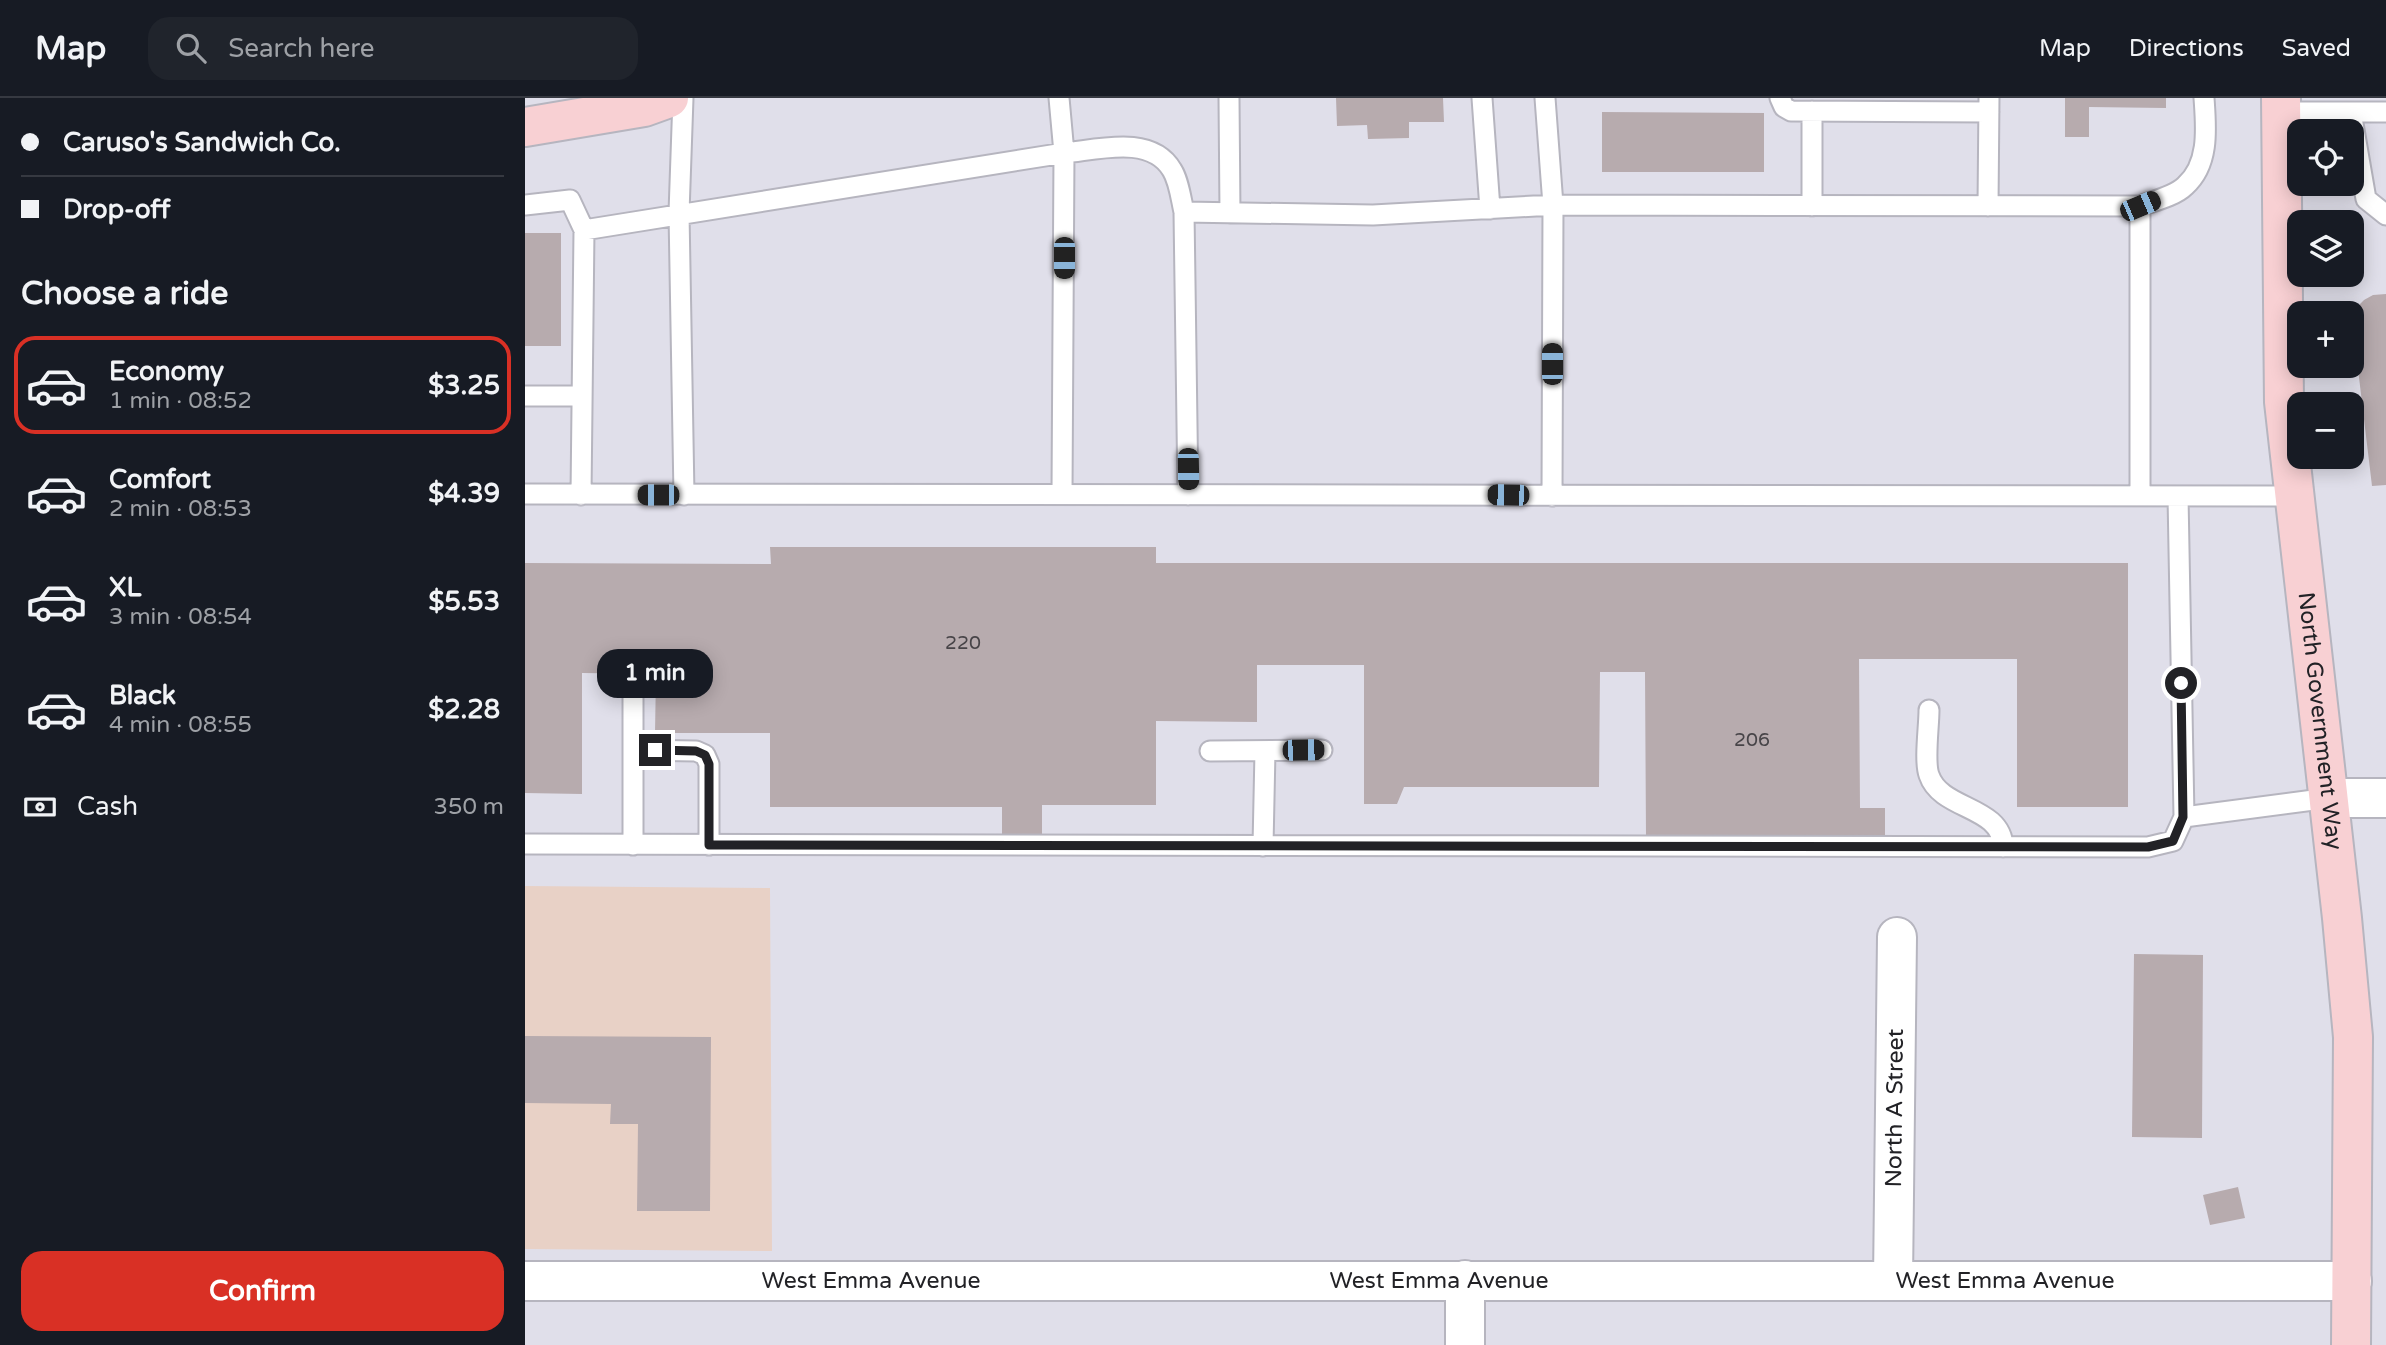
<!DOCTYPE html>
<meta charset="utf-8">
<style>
body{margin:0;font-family:"Varela Round",sans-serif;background:#20242c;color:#f1f3f6;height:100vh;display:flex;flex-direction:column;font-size:26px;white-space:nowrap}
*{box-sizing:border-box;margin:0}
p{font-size:23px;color:#9ea1a6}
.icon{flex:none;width:38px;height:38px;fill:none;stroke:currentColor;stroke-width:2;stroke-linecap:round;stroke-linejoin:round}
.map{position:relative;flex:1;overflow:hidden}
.drawer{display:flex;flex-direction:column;background:#171b24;width:525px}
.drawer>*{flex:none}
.top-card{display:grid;align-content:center;height:154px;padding:0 21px;background:#171b24}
.tools{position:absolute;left:1762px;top:21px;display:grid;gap:14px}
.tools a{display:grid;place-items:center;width:77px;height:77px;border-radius:14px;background:#171b24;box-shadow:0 4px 18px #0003;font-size:35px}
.end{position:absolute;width:32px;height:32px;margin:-16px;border:9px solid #222226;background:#fff;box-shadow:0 0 0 4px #fff}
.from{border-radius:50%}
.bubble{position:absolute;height:49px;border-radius:21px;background:#171b24;box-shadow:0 4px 18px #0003;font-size:23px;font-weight:800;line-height:49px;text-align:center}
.car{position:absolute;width:21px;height:42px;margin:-21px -10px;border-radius:9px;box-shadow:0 0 5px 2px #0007;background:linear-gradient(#222 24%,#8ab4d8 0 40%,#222 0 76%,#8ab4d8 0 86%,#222 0)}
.top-card b{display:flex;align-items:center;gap:24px;height:66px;font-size:26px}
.top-card b+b{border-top:2px solid #363941}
.top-card i{width:18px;height:18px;background:#f1f3f6}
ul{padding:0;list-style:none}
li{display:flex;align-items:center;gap:21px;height:98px;margin:0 14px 10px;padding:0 7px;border:4px solid transparent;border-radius:21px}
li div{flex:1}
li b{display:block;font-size:26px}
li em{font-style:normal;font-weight:800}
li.current{border-color:#d93025}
li>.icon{width:63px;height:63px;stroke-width:1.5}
h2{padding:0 21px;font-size:32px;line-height:84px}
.pay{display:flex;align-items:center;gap:18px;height:77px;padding:0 21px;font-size:26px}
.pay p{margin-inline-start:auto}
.cta{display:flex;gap:14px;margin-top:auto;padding:14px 21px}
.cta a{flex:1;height:80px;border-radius:21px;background:#d93025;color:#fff;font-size:28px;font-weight:800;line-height:80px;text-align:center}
header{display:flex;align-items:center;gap:42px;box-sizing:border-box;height:98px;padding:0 35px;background:#171b24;border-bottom:2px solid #363941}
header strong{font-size:33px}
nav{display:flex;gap:38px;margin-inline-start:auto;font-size:24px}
.search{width:490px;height:63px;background:#20242c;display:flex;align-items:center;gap:18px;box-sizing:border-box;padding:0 24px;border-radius:21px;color:#9ea1a6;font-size:26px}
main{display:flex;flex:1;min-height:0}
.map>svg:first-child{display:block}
.education{fill:#e8d1c6}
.building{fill:#b7abae}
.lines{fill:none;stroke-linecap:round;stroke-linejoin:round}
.lane-casing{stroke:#b6b5bf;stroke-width:23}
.street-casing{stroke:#b6b5bf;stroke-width:42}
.secondary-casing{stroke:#b6b5bf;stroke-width:42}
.lane{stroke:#fff;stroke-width:19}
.street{stroke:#fff;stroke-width:38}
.secondary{stroke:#f8d0d3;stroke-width:38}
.route{stroke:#222226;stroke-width:9}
.labels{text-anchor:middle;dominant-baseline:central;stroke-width:6;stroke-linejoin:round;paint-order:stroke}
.number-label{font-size:19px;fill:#474448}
.street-label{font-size:23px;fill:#222226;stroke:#fff}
</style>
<header>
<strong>Map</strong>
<div class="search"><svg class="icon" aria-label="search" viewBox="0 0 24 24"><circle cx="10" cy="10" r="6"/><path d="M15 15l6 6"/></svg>Search here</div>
<nav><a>Map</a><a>Directions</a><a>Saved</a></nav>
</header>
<main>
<section class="drawer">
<div class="top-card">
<b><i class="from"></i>Caruso's Sandwich Co.</b>
<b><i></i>Drop-off</b>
</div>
<h2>Choose a ride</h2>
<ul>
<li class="current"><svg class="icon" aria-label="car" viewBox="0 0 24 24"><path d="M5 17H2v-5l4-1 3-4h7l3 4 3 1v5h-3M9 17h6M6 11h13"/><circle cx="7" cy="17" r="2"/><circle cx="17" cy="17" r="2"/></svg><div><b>Economy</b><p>1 min · 08:52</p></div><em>$3.25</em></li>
<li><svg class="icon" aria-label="car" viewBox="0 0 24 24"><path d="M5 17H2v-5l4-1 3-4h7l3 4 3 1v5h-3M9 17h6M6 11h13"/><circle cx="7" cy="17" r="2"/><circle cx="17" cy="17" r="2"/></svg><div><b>Comfort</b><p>2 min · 08:53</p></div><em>$4.39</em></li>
<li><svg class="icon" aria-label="car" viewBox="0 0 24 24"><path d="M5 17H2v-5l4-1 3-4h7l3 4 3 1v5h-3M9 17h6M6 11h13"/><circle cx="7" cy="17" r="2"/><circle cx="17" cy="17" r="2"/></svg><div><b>XL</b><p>3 min · 08:54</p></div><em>$5.53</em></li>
<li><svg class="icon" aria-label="car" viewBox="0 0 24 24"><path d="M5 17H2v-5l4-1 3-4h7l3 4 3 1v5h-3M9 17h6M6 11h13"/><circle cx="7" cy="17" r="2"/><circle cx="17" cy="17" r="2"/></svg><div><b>Black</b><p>4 min · 08:55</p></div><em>$2.28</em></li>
</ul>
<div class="pay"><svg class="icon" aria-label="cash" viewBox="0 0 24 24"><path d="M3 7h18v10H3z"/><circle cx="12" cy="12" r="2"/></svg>Cash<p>350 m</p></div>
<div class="cta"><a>Confirm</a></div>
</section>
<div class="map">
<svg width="1861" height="1247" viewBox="0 0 1861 1247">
<rect width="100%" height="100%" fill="#e0dfea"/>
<path class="education" d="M0,788l245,2 2,363 -247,-2z"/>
<path class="building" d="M811,0h107l1,24h-35v16l-41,1 -1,-14 -30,1z
M1540,0h101v10l-77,-1v30h-24z
M1077,14l162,1v59h-162z
M0,135h36v113h-36z
M1861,196v191l-14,1 -20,-167 3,-10 9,-9 9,-5z
M245,449h386v16h972v244h-111v-148h-158l1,149h25v28l-239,1 -1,-165h-45l-1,115h-195l-7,17h-33v-139h-107v57l-101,-1v84h-114v37h-40v-35h-232v-74h-115l1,-59 -74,-1v121l-57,-1v-230l246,1z
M1609,856l69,1 -1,183 -70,-1z
M0,938l186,1 -1,174h-73l1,-87h-28l1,-20 -86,-1z
M1713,1089l7,31 -35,7 -7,-30z"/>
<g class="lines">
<g class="lane-casing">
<path id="lane" d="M158,0l-4,115 5,282
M534,0l5,55 -2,340
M704,0l1,115
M957,0l8,111
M1020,0l8,107 -1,291
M1255,0l4,9 7,4 198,1
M1287,13v95
M1756,14h105
M1826,14l15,87 20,16
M0,107l45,-5 14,30 -3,265
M1463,108l1,-108
M1615,108c14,-5 35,-10 45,-20 25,-22 21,-59 19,-88
M659,114l189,3 180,-10 587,1v290
M59,132l480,-77c33,-3 87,-19 108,17 7,11 9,29 12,42l4,283
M0,298h57
M0,396l1769,2
M1653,398l6,321
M108,594v153
M1404,612c0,17 -5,51 0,65 12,36 73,30 74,72
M109,652l62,1 9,4 4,9v81
M685,653l112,-1
M0,746l1623,3 25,-6 11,-24 145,-19
M738,748l2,-95"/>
</g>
<g class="street-casing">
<g id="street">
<path d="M1804,700h57"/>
<path id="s1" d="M1368,1182l4,-343"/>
<path id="s2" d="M0,1183h1827"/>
<path d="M940,1247v-65"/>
</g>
</g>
<g class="secondary-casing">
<g id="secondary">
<path id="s3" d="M1756,0l3,304 58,516 11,119 -2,308"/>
<path d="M0,29l119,-20 25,-9"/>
</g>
</g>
<use href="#lane" class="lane"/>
<use href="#street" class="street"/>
<use href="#secondary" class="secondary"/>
</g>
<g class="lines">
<path class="route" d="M130,652l41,1 9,4 4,9v81l1439,2 25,-6 10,-24 -2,-134"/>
</g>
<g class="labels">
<g class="number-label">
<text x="438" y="545">220</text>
<text x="1227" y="642">206</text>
</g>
<g class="street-label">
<text stroke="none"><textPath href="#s3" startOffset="625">North Government Way</textPath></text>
<text stroke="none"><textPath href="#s1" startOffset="172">North A Street</textPath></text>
<text stroke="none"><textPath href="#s2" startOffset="914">West Emma Avenue</textPath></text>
<text stroke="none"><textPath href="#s2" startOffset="1480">West Emma Avenue</textPath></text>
<text stroke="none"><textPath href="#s2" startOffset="346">West Emma Avenue</textPath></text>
</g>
</g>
</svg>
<div class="tools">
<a><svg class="icon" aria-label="locate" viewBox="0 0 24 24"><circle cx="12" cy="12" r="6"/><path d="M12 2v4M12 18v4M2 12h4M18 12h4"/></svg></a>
<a><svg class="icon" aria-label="layers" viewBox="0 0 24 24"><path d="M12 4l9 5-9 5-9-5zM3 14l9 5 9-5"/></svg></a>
<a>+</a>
<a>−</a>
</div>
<i class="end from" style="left:1656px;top:585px"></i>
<i class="end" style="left:130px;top:652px"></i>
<div class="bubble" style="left:72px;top:551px;width:116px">1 min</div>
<i class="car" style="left:1615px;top:108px;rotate:67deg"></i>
<i class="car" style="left:539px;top:160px;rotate:180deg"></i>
<i class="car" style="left:1027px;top:266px;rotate:0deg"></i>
<i class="car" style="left:663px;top:371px;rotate:179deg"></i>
<i class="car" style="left:133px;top:397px;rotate:270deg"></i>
<i class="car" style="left:983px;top:397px;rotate:271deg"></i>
<i class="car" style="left:778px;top:652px;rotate:89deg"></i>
</div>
</main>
